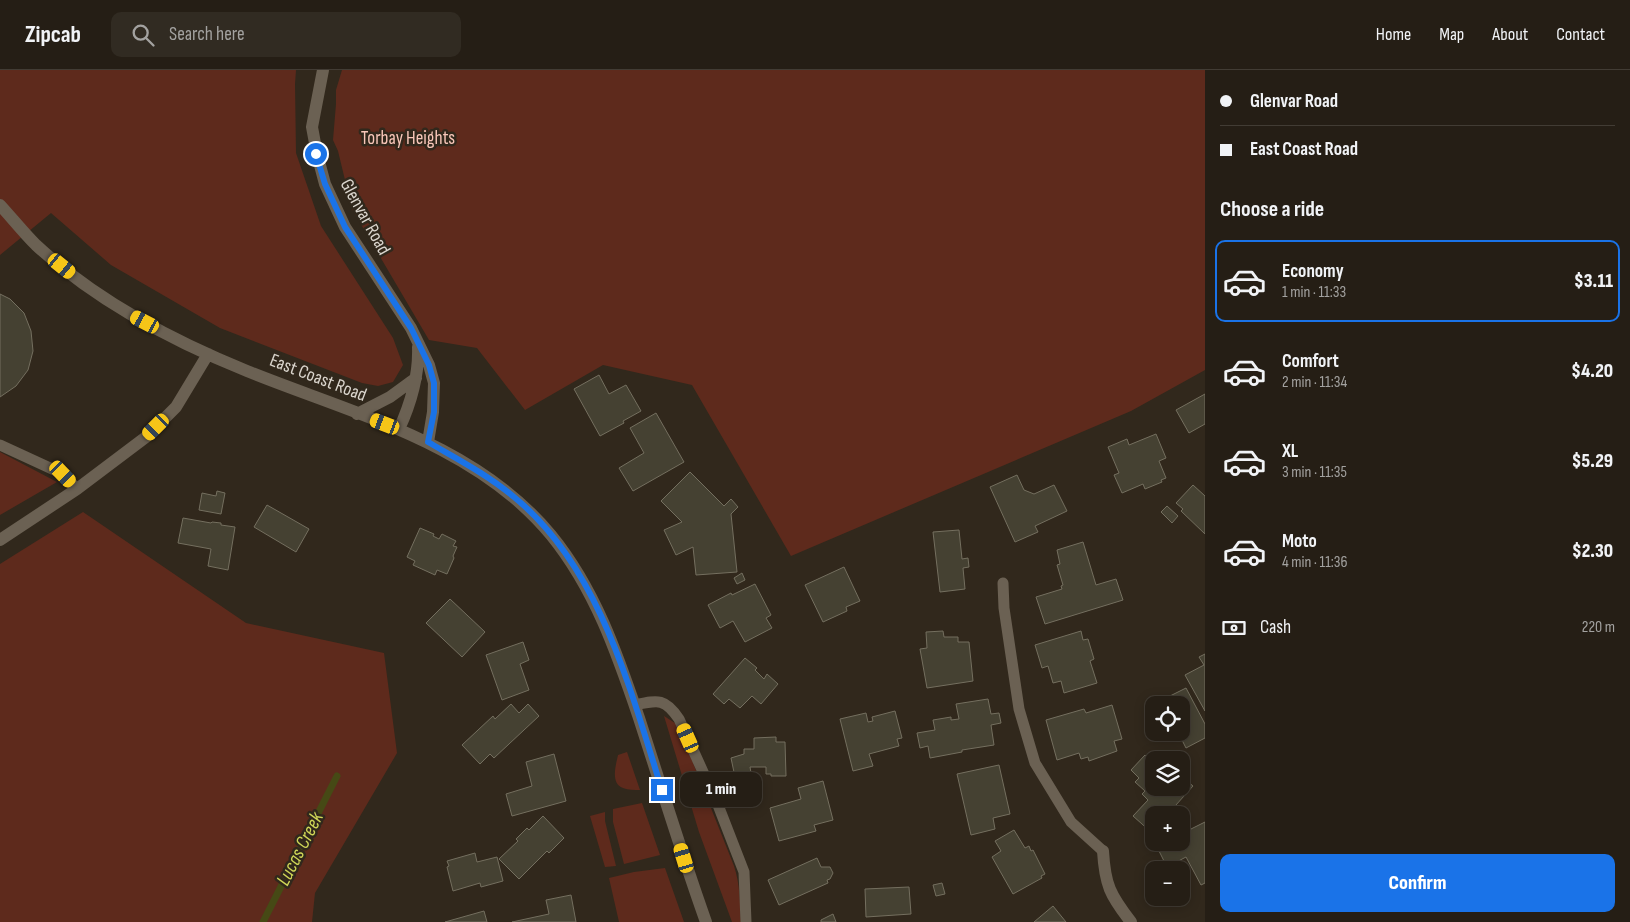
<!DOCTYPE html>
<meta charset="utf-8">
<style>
body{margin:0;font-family:"Sofia Sans Condensed",sans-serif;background:#312b22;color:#f1f3f6;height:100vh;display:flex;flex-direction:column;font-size:19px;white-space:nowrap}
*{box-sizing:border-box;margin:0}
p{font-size:16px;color:#a3a2a0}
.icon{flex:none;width:28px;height:28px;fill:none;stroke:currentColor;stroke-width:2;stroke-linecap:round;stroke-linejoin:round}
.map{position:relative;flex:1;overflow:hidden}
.drawer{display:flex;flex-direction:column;background:#251e15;width:425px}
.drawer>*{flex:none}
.guide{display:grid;align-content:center;height:110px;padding:0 15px;background:#251e15}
.buttons{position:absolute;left:1145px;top:626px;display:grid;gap:10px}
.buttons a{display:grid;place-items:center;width:45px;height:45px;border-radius:10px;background:#251e15;box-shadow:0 2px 12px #0003,0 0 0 1px #423c34;font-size:25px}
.end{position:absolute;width:22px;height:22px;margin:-11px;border:6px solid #1a73e8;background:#fff;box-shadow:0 0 0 2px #fff}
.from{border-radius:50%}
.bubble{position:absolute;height:35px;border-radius:10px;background:#251e15;box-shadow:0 2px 12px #0003,0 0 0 1px #423c34;font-size:16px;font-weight:800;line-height:35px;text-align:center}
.car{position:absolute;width:15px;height:30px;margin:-15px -8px;border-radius:6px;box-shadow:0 0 4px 1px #0007;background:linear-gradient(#f5c518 24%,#345 0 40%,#f5c518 0 76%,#345 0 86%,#f5c518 0)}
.guide b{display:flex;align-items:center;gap:18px;height:48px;font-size:19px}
.guide b+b{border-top:1px solid #423c34}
.guide i{width:12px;height:12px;background:#f1f3f6}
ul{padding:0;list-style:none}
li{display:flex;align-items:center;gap:15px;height:82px;margin:0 10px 8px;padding:0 5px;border:2px solid transparent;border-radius:10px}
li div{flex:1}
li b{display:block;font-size:19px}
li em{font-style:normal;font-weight:800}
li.active{border-color:#1a73e8}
li>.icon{width:45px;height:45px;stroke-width:1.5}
h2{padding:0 15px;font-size:22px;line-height:60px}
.pay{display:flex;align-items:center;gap:12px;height:55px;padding:0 15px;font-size:19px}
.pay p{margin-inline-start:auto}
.primary-button{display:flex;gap:10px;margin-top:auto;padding:10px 15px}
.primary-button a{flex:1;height:58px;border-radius:10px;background:#1a73e8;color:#fff;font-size:20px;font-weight:800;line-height:58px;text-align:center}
header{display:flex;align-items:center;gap:30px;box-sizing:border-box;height:70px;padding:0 25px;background:#251e15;border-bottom:1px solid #423c34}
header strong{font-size:24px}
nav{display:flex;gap:28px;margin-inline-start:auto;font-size:18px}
.search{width:350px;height:45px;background:#312b22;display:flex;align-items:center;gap:12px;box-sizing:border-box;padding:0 18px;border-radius:10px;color:#a3a2a0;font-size:19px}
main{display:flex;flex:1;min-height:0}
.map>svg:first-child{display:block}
.green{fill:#5e2a1c}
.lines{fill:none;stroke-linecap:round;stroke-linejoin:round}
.stream{stroke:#464915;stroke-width:7}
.building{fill:#454132;stroke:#746f5f}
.lane{stroke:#6b6153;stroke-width:11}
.street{stroke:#6b6153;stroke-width:12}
.secondary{stroke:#6b6153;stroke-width:12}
.route{stroke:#1a73e8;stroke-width:6}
.labels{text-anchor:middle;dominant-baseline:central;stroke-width:5;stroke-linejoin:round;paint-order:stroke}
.park-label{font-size:19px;fill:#f9c7b9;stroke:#31281c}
.street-label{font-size:19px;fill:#dad5cd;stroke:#31281c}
.water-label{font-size:20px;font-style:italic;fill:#cfd657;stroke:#31281c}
</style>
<header>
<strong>Zipcab</strong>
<div class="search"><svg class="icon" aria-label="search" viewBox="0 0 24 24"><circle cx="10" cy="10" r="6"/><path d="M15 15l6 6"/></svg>Search here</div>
<nav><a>Home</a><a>Map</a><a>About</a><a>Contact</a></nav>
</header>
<main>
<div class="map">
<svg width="1205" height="852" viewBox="0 0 1205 852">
<rect width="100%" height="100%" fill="#31281c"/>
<path class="green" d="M0,0h296l-1,14 1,69 25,73 72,112 10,27 -10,17 -15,4 -16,-3 -142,-55 -109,-63 -60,-52 -51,42z
M342,0h863v300l-74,41 -340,145 -99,-171 -89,-20 -78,45 -48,-62 -48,-8 -77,-131 -14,-58 -5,-11 3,-36v-14z
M0,382l57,30 -57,33z
M83,442l163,111 138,30 13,100 -82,140 -3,29h-312v-358z
M664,646l14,9 56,141c6,18 6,36 7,56h-9l-33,-90z
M627,682l13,38c-5,0 -12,0 -17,-2 -13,-5 -7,-23 -5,-33z
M642,733l18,52 -36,9 -11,-42v-13z
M605,742v9l11,45 -11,1 -15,-51z
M665,798l19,54h-65l-10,-44 25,-6z"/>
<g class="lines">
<path class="stream" d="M263,852l74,-146"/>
</g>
<path class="building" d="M0,224l10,5 14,14 7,18 2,20 -5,19 -12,16 -16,11z
M599,305l10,19 17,-9 15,26 -18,10 1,2 -24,13 -26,-47z
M1205,324v30l-16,9 -13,-23z
M656,343l28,49 -51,29 -14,-23 25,-15 -14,-25z
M1156,364l10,24 -7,3 7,17 -5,2 1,2 -17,7 -2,-5 -21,9 -8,-18 5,-2 -11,-26 19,-8 2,6z
M690,402l34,34 7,-7 7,8 -7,7 6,58 -41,3 -3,-28 -17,8 -12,-25 18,-8 -21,-21z
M1017,405l7,15 10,4 20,-9 13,26 -32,15 3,6 -23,10 -25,-55z
M1193,415l12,11v38l-24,-23 2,-2 -7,-6z
M217,421l8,2 -4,21 -22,-4 3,-17 14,3z
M267,435l42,24 -13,23 -42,-25z
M1167,436l11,10 -6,7 -11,-11z
M183,448l28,5 1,-1 9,1v2l14,2 -7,43 -20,-4 3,-17 -33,-6z
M420,458l14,6 -1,2 6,3 3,-5 14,7 -3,5 4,1 -4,9 1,2 -7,16 -10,-4 -2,5 -22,-10 2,-4 -8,-4z
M959,460l3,29 6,-1 1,9 -6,1 2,21 -25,3 -7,-60z
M1083,472l13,43 20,-6 7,21 -78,24 -9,-27 26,-8 -1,-3 2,-1 -6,-20 3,-1 -3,-14z
M844,497l16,34 -14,6 1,4 -24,11 -18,-37z
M742,503l3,7 -8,4 -3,-6z
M755,514l16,31 -5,3 6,10 -27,14 -12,-21 -13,7 -12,-23 23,-12 1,2z
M450,529l35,33 -23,25 -36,-34z
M943,561l1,6h14v5h11l4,39 -46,7 -7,-39 7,-1 -1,-16z
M1081,561l2,9 5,-1 6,20 -4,2 7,22 -33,10 -3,-12 -8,2 -5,-17 -6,2 -7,-23z
M523,572l6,18 -9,4 9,26 -27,10 -16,-45z
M1205,584v57l-20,-36 19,-10 -5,-8z
M745,588l12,10 -2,2 9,9 3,-5 11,10 -17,20 -9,-8 -12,12 -11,-9 -5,5 -11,-10z
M1186,618l19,36v14l-19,10 -8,-16h3v-27h-14l6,-3 -3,-6z
M988,629l3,15 8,-1 2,10 -10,2 3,20 -32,5v2l-32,6 -2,-12 -8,2 -3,-15 18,-3 -2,-10 18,-3v3l8,-1 -3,-15z
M511,634l8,9 9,-9 11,12 -45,42 -4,-4 -10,10 -18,-19 31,-29 2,3z
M1112,635l10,34 -8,2 3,10 -28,10 -1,-4 -7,2 -2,-6 -22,7 -11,-40 38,-11 2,4z
M895,641l7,27 -5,1 2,7 -30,8 4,12 -20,5 -13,-52 26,-6 2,9 5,-1 -1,-4z
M776,667v5h9l1,34h-15v-2h-5v-7h-16l1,6 -16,4 -4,-19 13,-4v-5h10v-11z
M554,684l12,47 -54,15 -6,-22 26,-8 -6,-24z
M1145,685l9,8v25h27v-12l12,10 -26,29h-13v14l-3,3 -18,-16 15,-16 -6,-6 3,-3 -10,-9 4,-4 -8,-8z
M999,695l11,49 -17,4 2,11 -24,6 -14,-61z
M823,711l10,39 -19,5 2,6 -37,10 -9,-33 31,-9 -3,-11z
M543,746l21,22 -15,15 -2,-2 -28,28 -20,-20 19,-18 -2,-2 11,-11 2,2z
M1205,752v61l-4,2 -15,-28 -19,10 -11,-22 4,-3h21v-9l3,5 5,-3 -2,-4z
M1014,760l11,18 4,-2 2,5 2,-1 12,24 -4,2 1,2 -29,16 -21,-37 9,-6 -6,-10z
M475,783l2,9 20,-5 6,24 -22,6 -1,-4 -27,8 -6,-24 2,-1 -2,-5z
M817,788l4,9h9l3,6 -3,6 -3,1 1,3 -49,22 -11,-25z
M942,813l3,11 -9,2 -3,-11z
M909,817l2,27 -45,3 -1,-28z
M571,825l5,27h-64l37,-8 -3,-14z
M1053,836l13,16h-32z
M484,841l3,11h-42z
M833,844l3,8h-15v-2z"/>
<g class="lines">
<path class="lane" d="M0,375l63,29 14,15
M1003,513l1,25 15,101 16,54 36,59 32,29
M635,635c23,-5 30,-7 44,14l39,86 26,67 2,50"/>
<path class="street" d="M1103,781c2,34 7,44 28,71"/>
<path class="secondary" d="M323,0l-11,57 5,27 8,30 20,43 66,101 18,37 5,18 -1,29 -5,30
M0,135c12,13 23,27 36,40 59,55 137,96 211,126 106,43 228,72 304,164 44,54 66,118 88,183 22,68 43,137 67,204
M357,344l33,-17 26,-19
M399,359c12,-26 20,-53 19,-82
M0,470l77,-51 69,-52 30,-30 32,-53"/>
</g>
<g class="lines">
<path class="route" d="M316,84l9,30 20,43 66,101 18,37 5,18v29l-6,30c29,17 60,33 86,55 86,70 116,192 148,293"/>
</g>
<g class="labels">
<g class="park-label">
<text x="408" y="68">Torbay Heights</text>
</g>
<g class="street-label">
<text transform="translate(365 147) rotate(61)">Glenvar Road</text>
<text transform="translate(318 308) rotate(21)">East Coast Road</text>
</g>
<g class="water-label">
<text transform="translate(300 779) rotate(-63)">Lucas Creek</text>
</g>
</g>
</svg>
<div class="buttons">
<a><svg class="icon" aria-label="locate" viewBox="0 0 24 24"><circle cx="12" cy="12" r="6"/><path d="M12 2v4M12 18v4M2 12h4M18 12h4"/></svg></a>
<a><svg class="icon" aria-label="layers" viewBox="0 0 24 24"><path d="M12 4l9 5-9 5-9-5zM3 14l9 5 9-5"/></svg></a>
<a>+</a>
<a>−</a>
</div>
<i class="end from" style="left:316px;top:84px"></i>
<i class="end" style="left:662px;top:720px"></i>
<div class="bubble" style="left:680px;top:702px;width:82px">1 min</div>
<i class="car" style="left:62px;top:196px;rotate:129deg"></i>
<i class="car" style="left:145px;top:252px;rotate:298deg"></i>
<i class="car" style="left:385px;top:354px;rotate:291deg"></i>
<i class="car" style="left:156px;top:357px;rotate:225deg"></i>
<i class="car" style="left:63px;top:404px;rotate:136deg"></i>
<i class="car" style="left:688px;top:668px;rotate:336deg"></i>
<i class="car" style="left:684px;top:788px;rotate:343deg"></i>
</div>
<section class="drawer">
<div class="guide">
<b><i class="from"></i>Glenvar Road</b>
<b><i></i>East Coast Road</b>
</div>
<h2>Choose a ride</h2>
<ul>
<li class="active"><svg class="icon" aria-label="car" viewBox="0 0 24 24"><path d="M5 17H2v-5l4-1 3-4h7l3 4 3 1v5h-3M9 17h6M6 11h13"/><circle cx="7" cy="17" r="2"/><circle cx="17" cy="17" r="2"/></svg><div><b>Economy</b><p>1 min · 11:33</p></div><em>$3.11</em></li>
<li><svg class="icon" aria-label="car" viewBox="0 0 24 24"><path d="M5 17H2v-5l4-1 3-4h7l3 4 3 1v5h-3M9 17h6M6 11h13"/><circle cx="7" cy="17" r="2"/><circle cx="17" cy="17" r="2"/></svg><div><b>Comfort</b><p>2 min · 11:34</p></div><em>$4.20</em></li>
<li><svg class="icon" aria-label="car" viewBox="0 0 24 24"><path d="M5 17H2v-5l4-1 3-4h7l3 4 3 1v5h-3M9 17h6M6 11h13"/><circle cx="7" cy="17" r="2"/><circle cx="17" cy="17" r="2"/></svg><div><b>XL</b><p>3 min · 11:35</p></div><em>$5.29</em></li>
<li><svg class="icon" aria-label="car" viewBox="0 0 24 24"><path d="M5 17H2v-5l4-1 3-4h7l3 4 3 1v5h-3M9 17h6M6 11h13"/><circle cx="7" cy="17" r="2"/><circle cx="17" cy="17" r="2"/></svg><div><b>Moto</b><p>4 min · 11:36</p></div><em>$2.30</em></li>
</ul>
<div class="pay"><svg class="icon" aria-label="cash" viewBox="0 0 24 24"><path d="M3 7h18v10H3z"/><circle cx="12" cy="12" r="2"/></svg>Cash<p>220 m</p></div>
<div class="primary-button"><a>Confirm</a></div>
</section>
</main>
